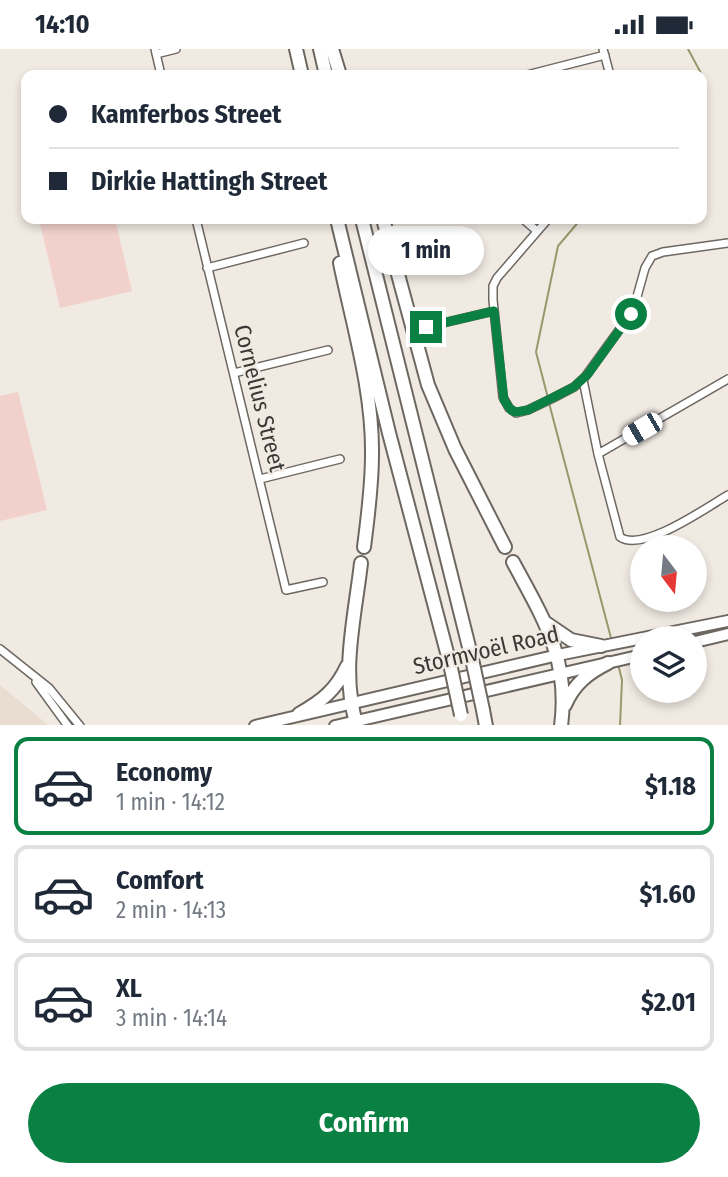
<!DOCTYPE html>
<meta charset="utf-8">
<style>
body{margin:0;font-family:"Fira Sans Condensed",sans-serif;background:#f6f6f7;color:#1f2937;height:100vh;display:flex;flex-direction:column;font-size:26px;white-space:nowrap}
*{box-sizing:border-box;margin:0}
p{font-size:23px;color:#747a83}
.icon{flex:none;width:38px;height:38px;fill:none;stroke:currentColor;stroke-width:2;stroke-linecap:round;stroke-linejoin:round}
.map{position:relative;height:676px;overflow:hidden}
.drawer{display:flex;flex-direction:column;background:#fff;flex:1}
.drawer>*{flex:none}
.banner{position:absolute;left:21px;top:21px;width:686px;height:154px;border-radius:14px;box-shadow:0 4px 10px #0003;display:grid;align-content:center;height:154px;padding:0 28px;background:#fff}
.needle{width:46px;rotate:164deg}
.tools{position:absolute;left:630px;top:486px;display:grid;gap:14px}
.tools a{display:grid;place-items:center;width:77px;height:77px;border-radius:50%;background:#fff;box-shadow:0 4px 10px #0003;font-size:35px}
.end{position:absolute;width:32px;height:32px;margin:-16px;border:9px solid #0b8043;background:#fff;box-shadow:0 0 0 4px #fff}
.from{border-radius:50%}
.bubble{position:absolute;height:49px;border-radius:24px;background:#fff;box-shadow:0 4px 10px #0003;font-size:23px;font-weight:700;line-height:49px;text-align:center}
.car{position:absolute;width:21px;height:42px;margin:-21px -10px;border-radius:9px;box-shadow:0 0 5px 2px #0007;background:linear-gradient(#fff 24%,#345 0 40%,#fff 0 76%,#345 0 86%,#fff 0)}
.banner b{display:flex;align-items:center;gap:24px;height:66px;font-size:26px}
.banner b+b{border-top:2px solid #e0e1e3}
.banner i{width:18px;height:18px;background:#1f2937}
ul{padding:12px 0 0;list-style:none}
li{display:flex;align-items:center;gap:21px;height:98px;margin:0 14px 10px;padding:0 14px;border:4px solid #e0e1e3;border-radius:14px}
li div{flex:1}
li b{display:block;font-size:26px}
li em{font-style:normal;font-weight:700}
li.selected{border-color:#0b8043}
li>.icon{width:63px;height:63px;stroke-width:1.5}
.cta{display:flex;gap:14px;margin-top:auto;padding:14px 28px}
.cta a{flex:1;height:80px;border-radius:42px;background:#0b8043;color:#fff;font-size:28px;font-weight:700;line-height:80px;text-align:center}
.status{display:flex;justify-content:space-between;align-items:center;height:49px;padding:0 35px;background:#fff;direction:ltr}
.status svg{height:19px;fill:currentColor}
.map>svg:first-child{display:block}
.built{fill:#e9dcd0}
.green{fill:#f2d1cc}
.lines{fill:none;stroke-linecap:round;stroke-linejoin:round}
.stream{stroke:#99986c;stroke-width:2}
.street-casing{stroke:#6d6761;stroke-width:10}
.primary-casing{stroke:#6d6761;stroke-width:14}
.highway-casing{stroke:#6d6761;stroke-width:16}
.street{stroke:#fff;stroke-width:7}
.primary{stroke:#fff;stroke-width:10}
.highway{stroke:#fff;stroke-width:12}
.highway-bridge-casing{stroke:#6d6761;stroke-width:16;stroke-linecap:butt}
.highway-bridge{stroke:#fff;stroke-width:12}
.route{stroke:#0b8043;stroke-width:9}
.labels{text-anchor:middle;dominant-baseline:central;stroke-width:5;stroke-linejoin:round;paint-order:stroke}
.street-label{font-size:23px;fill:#3b3835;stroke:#f1eae3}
</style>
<div class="status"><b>14:10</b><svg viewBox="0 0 49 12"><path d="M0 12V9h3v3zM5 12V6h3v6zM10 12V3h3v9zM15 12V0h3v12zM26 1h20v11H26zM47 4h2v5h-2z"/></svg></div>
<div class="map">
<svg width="728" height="677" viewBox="0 0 728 677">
<rect width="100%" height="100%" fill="#f1eae3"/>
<path class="built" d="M0,636l48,40h-48z"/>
<path class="green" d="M39,170h76l17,72 -72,17z
M18,343l29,118 -47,11v-125z"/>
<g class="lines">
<path class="stream" d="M688,0l14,26
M548,349l-12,-46 22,-106 23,-27
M549,354l62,235
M618,615l4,16 -2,46"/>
<g class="street-casing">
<path id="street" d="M155,0l6,26
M603,0l7,26
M156,5l20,-5
M527,26l78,-20
M196,170l90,371 37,-8
M405,170h2
M523,170l14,12
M548,170l-51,59 -4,8v14l10,97 6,11 7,5 12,-3 25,-12 21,-11 11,-10 48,-66 12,-43 7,-12 11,-4 65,-9
M207,219l97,-25
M426,278l68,-16
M234,324l94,-23
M583,331l15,74 22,83c23,16 87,-30 108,-42
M598,405l130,-75
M260,430l80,-20
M0,600l49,39 31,38
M36,633l32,44"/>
</g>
<g class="primary-casing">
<path id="primary" d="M695,593l33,-8
M255,677l303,-71 170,-34
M335,677l307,-71"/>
</g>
<g class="highway-casing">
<path id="highway" d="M296,0l6,26
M320,0l6,26
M332,0l8,26
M337,170l52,214 61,231
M362,170l110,440
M383,170l45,166 27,64 50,98
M340,214c13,63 33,128 32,192 0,31 -4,61 -8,92
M513,513c30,56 57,97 48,164
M546,574l25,17 30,6
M565,656c9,-21 23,-32 43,-42
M483,661l3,16
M299,665c23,-13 37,-24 48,-48
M357,677c-17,-53 -2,-109 4,-163"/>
</g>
<use href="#street" class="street"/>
<use href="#primary" class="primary"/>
<use href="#highway" class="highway"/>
<g class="highway-bridge-casing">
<path id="highway-bridge" d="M472,610l11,51
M450,615l11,51"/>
</g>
<use href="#highway-bridge" class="highway-bridge"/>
</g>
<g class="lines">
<path class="route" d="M426,278l68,-16 10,89 7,10 5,2 12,-2 46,-23 14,-13 43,-60"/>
</g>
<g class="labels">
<g class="street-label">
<text transform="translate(260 349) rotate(76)">Cornelius Street</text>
<text transform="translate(486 601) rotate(-13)">Stormvoël Road</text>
</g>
</g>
</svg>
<div class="tools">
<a><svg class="needle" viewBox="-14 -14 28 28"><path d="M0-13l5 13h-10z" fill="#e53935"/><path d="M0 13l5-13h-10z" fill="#747a83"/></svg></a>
<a><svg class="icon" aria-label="layers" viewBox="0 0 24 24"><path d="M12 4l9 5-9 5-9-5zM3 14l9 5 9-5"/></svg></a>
</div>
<i class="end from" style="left:631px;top:265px"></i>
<i class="end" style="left:426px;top:278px"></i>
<div class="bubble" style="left:368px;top:177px;width:116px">1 min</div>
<i class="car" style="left:642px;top:380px;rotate:240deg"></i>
<div class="banner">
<b><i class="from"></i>Kamferbos Street</b>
<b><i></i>Dirkie Hattingh Street</b>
</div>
</div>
<section class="drawer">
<ul>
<li class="selected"><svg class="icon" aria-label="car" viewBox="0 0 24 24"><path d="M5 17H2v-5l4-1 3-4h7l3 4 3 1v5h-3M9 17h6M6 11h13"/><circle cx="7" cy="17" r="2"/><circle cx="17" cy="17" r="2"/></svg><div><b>Economy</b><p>1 min · 14:12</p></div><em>$1.18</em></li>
<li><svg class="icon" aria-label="car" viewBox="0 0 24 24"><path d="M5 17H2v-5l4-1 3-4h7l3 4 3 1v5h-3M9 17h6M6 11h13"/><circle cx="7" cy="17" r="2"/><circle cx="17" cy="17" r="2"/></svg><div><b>Comfort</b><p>2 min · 14:13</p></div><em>$1.60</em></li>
<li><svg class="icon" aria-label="car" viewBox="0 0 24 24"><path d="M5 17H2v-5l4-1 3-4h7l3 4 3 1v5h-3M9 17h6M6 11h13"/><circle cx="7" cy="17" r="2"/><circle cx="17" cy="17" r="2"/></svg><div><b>XL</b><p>3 min · 14:14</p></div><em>$2.01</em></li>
</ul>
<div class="cta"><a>Confirm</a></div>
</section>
